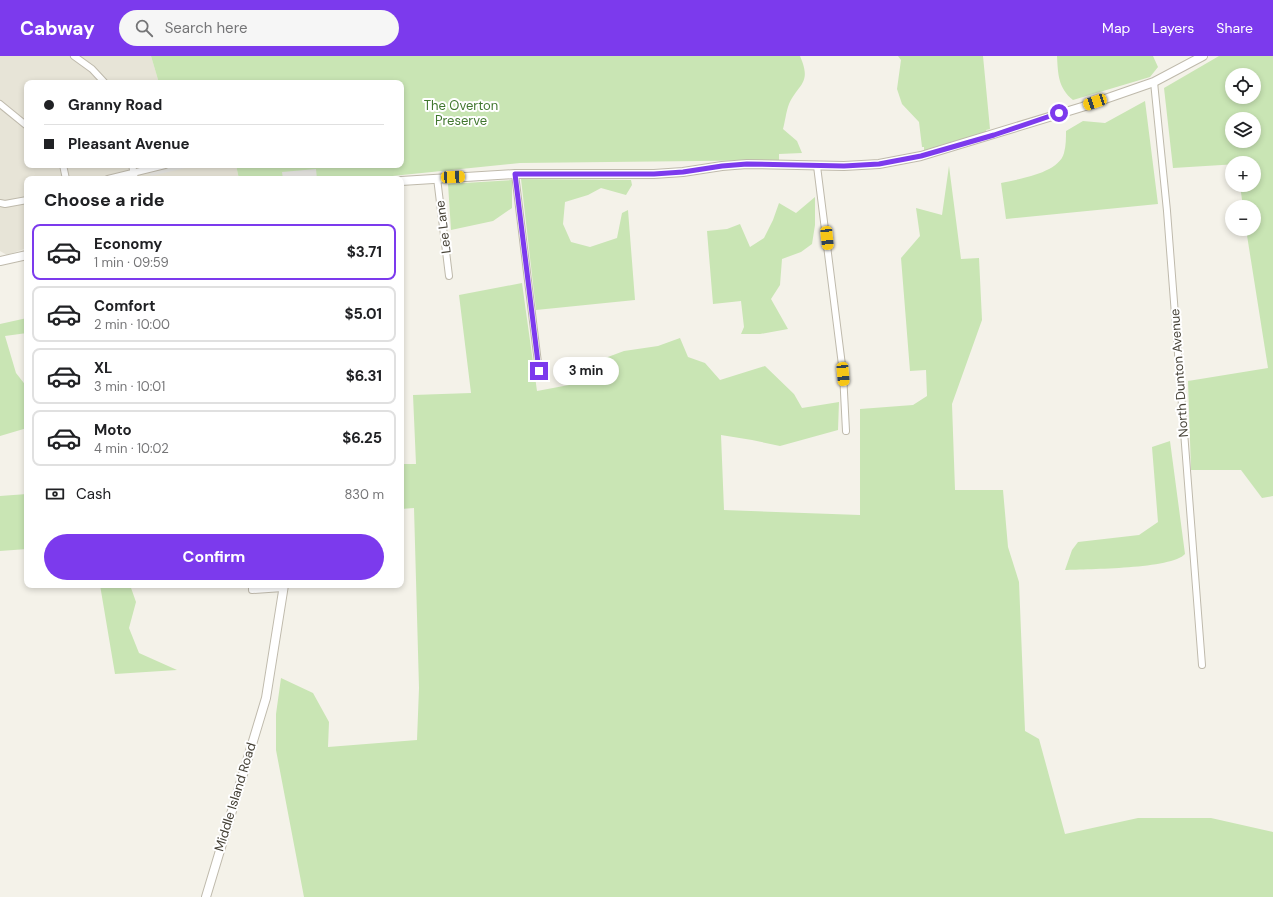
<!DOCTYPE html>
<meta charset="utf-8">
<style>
body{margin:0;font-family:"DM Sans",sans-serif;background:#f6f6f6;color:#202124;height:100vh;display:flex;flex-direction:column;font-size:15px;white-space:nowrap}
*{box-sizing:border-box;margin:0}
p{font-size:13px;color:#757577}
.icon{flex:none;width:22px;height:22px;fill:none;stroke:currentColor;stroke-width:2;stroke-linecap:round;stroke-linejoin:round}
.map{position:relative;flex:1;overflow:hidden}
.drawer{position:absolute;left:24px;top:120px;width:380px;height:412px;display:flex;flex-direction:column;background:#fff;border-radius:8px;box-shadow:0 2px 6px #0003}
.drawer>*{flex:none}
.top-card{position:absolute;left:24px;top:24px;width:380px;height:88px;border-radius:8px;box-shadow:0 2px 6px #0003;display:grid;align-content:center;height:88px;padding:0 20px;background:#fff}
.tools{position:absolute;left:1225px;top:12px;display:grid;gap:8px}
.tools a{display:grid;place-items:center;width:36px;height:36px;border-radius:50%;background:#fff;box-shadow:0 2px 6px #0003;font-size:20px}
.end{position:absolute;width:18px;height:18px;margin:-9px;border:5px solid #7c3aed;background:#fff;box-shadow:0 0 0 2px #fff}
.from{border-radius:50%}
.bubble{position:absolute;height:28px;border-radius:14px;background:#fff;box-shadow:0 2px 6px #0003;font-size:13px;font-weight:700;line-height:28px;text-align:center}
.car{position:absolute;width:12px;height:24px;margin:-12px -6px;border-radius:5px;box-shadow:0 0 3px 1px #0007;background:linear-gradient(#f5c518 24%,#345 0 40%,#f5c518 0 76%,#345 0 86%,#f5c518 0)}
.top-card b{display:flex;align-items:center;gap:14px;height:38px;font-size:15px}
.top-card b+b{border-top:1px solid #e0e0e0}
.top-card i{width:10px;height:10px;background:#202124}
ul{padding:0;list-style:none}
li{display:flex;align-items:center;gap:12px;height:56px;margin:0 8px 6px;padding:0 12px;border:2px solid #e0e0e0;border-radius:8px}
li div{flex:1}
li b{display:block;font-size:15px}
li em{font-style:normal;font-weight:700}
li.active{border-color:#7c3aed}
li>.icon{width:36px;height:36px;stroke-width:1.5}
h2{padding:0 20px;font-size:18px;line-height:48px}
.pay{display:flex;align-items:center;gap:10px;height:44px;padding:0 20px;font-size:15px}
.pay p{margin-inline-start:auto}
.primary-button{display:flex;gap:8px;margin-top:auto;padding:8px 20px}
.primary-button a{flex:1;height:46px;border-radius:24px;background:#7c3aed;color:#fff;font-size:16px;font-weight:700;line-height:46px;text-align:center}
header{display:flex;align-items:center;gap:24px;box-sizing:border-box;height:56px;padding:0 20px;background:#7c3aed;color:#fff}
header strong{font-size:19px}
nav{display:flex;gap:22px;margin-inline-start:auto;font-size:14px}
.search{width:280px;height:36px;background:#f6f6f6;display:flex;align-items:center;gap:10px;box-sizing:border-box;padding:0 14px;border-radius:22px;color:#757577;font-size:15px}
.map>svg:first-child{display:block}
.residential{fill:#e7e4d7}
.green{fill:#c9e5b4;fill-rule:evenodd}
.parking{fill:#e5e4e0}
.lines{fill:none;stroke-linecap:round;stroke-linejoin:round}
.minor-casing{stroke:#bfbaac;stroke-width:8}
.tertiary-casing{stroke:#bfbaac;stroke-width:10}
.minor{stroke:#fff;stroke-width:6}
.tertiary{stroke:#fff;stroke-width:8}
.route{stroke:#7c3aed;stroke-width:5}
.labels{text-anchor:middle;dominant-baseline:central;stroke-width:4;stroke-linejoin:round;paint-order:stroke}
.park-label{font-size:13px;fill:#40762e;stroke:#fff}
.street-label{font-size:13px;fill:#474338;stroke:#fff}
</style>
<header>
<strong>Cabway</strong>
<div class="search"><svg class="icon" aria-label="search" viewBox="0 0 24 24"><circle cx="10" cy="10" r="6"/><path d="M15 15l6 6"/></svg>Search here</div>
<nav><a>Map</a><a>Layers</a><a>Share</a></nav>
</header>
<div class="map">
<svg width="1273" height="841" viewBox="0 0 1273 841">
<rect width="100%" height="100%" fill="#f4f2e9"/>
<path class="residential" d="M0,0h151l8,27h-132v82h209l3,14h-212v69l-20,7 -7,-4z"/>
<path class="green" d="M151,0h649c12,28 -1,27 -11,48 -3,8 -4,18 -6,25l14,12 5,12 -23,1v6l-259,3 -157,16h-124l-3,-14h165v-82h-242z
M898,0h85l7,73 -4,1 1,3 -63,18v-4h-2l-3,-25 -17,-18 -5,-15 4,-29z
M1057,0h96l5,11 -8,10 -77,23c-15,-12 -15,-26 -16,-44z
M1219,0h54v440l-11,2 -21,-28h-50l-3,-89 80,-13 -22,-139h8v-22h-11l-3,-22h14v-22l-81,5 -9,-80zM1232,19h22v22h-22zM1232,63h22v22h-22z
M1145,45l13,103 -152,15 -5,-36c18,-4 58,-10 63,-30 2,-7 2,-15 2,-22l17,-10 22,2z
M949,110l12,93 18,-1 3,62 -30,84 3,86h48l5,57 11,35 6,149 14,8 26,95 73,-16h73l62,14v65h-969l-28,-147v-36l5,-36 32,15 16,29 -1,25 89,-7 2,-52 -5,-180 -13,1v-45h15l-3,-69 58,-2 -12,-98 63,-12 15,108 48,-9 12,-21 27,-10 34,-5 22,-8 8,19 17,6 15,17 45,-14 29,28 8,14 37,-6 -1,28 -58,16 -28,-6 -31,-5 3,75 136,5v-106l53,-4 14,-9 -1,-26 -16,1 -9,-113 19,-22 -4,-28 26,7z
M521,123l110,1 1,5 -6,10 -25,-7 -13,7 -23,7 -2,22 8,18 19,5 27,-9 5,-25 6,-3 7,90 -99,10z
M512,124v28l-19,13 -42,9 -3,-46z
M815,141v28l-3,19 -11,8 -19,7 -2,26 -9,14 17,30 -28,5h-19l3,-7 -3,-26 -28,3 -6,-73 20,-2 13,-5 10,23 14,-9 9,-18 6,-17 17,10z
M27,262v15l-22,3 11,37 11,14v41l-27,8v-112z
M1170,385l15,113c-13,15 -97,15 -120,16l7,-20 6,-8 61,-7 19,-13 -6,-75z
M27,438v55l-27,2v-55z
M100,529h30l6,17 -7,26 10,25 38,17 -62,4z"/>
<path class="parking" d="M147,109h37l1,3 -34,8z
M316,113l1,10h-34l-1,-7z"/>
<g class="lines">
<g class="minor-casing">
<path id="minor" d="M74,0l18,13 13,14
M1154,26l13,129 35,454
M0,48l27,22
M63,109l3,14
M132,109l3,14
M817,110l26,207 3,58
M515,118l24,197
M437,122l12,98
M108,123l57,-14
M0,147l5,1 22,-4
M252,529v5l31,-2"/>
</g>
<g class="tertiary-casing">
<path id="tertiary" d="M401,125l114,-7h139l29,-2 39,-6 25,-2 97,2 35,-2 42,-8 161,-49 72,-25 49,-26
M0,205l27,-6
M206,841l60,-199 18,-113"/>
</g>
<use href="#minor" class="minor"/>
<use href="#tertiary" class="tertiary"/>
</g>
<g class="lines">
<path class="route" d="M539,315l-24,-197h139l29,-2 39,-6 25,-2 97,2 35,-2 42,-8 73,-21 65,-22"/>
</g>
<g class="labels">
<g class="park-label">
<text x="461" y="49">The Overton<tspan x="461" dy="15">Preserve</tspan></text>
</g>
<g class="street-label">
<text transform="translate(443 171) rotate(-97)">Lee Lane</text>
<text transform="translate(1179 317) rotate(-94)">North Dunton Avenue</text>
<text transform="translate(235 741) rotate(-73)">Middle Island Road</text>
</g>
</g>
</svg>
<div class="tools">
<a><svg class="icon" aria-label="locate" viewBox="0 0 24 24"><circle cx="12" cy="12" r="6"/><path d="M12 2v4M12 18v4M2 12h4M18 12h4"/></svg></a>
<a><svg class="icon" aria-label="layers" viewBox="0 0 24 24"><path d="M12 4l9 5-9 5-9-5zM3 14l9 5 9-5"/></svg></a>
<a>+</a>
<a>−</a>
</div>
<i class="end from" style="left:1059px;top:57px"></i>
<i class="end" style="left:539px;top:315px"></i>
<div class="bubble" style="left:553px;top:301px;width:66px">3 min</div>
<i class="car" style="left:1095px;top:46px;rotate:251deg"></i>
<i class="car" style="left:453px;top:121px;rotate:87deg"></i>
<i class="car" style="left:827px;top:182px;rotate:174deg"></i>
<i class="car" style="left:843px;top:318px;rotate:175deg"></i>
<div class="top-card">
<b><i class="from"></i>Granny Road</b>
<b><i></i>Pleasant Avenue</b>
</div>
<section class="drawer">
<h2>Choose a ride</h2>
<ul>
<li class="active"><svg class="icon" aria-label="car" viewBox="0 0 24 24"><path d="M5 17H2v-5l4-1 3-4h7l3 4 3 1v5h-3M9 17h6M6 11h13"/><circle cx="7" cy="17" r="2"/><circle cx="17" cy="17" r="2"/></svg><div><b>Economy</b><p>1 min · 09:59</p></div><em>$3.71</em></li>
<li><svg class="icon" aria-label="car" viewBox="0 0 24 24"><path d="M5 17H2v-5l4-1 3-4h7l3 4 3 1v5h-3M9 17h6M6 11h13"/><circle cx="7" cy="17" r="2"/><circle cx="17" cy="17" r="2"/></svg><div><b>Comfort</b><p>2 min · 10:00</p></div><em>$5.01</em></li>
<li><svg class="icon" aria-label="car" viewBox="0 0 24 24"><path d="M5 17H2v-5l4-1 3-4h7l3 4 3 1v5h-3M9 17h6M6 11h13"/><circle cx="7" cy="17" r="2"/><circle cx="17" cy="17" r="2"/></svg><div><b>XL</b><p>3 min · 10:01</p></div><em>$6.31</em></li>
<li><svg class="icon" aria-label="car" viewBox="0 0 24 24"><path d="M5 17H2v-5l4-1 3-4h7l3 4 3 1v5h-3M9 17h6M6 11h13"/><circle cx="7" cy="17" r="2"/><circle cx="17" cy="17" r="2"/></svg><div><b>Moto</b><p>4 min · 10:02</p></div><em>$6.25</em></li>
</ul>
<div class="pay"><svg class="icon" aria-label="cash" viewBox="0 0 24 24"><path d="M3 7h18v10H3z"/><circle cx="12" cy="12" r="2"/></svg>Cash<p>830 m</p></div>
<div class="primary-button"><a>Confirm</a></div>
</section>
</div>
